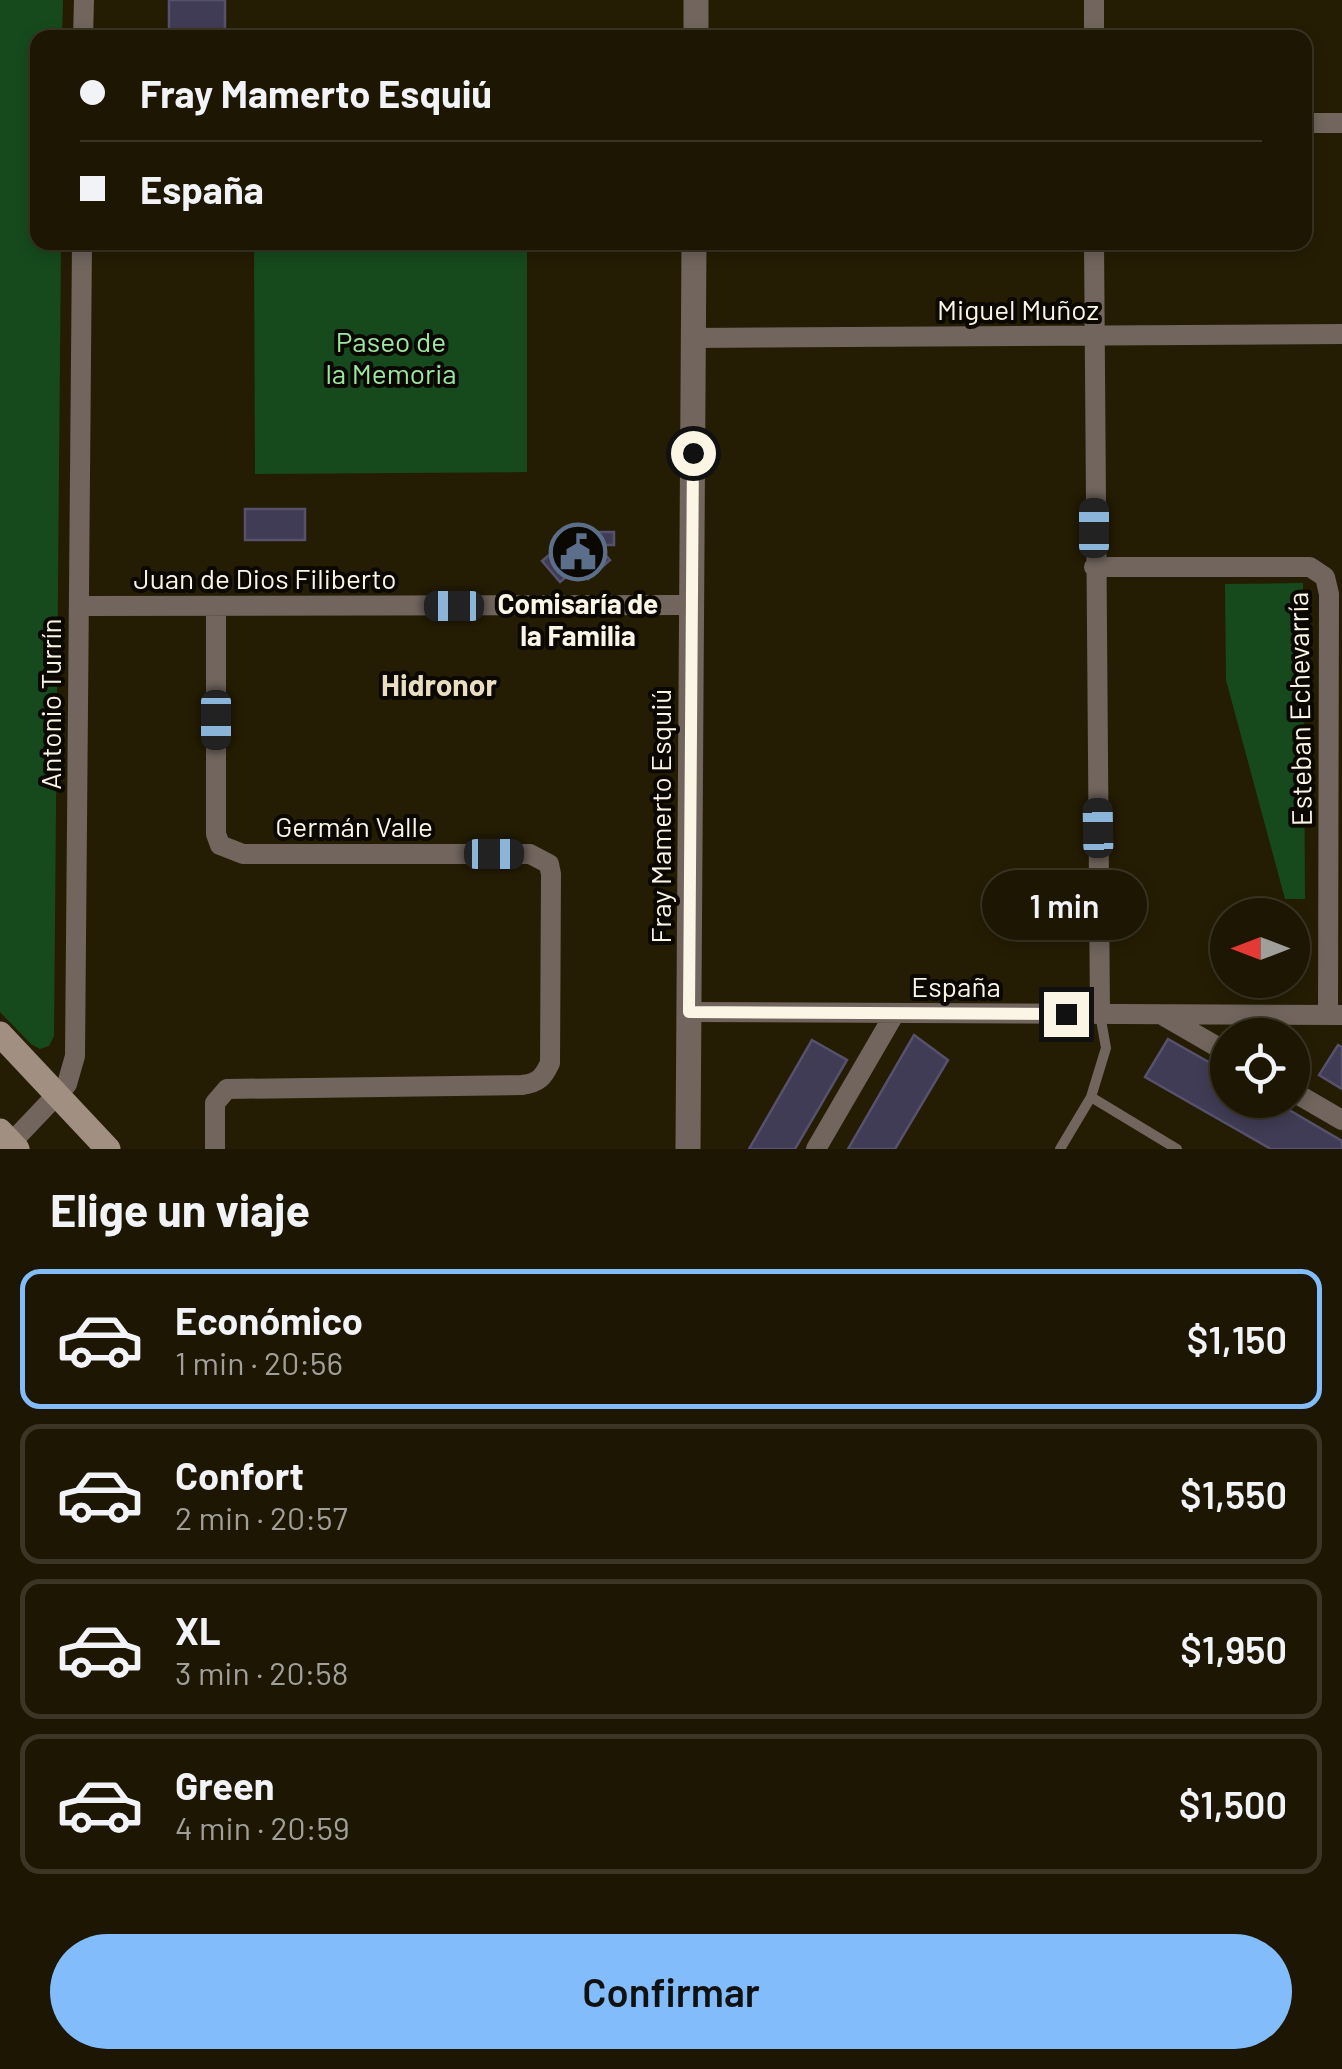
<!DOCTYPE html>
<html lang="es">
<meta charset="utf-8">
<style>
body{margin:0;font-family:Barlow,sans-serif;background:#251f0c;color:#f1f3f6;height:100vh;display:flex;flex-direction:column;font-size:38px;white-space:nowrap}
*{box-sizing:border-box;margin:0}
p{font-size:32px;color:#a09f99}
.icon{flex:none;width:55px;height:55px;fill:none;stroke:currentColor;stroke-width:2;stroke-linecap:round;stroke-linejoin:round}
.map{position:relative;height:1149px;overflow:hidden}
.sheet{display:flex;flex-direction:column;background:#1c1602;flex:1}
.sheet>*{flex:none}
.hud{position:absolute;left:30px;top:30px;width:1282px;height:220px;border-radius:20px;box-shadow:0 5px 15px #0003,0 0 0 2px #3a3524;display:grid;align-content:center;height:220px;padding:0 50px;background:#1c1602}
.needle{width:65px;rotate:270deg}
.buttons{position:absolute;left:1210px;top:898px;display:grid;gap:20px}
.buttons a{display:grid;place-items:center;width:100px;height:100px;border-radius:50%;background:#1c1602;box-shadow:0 5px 15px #0003,0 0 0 2px #3a3524;font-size:50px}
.end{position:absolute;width:45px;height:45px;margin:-22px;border:12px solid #faf5e5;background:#111;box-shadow:0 0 0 5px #111}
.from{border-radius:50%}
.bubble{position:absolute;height:70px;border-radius:35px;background:#1c1602;box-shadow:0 5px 15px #0003,0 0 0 2px #3a3524;font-size:32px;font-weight:600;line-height:70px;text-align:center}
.car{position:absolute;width:30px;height:60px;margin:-30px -15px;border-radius:12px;box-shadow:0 0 8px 2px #0007;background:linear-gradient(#222 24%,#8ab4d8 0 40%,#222 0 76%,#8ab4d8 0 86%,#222 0)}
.hud b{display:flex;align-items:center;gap:35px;height:95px;font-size:38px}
.hud b+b{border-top:2px solid #3a3524}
.hud i{width:25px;height:25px;background:#f1f3f6}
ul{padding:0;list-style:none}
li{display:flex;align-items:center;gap:30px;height:140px;margin:0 20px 15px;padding:0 30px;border:5px solid #3a3524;border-radius:20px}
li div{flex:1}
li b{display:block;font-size:38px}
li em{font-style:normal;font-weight:600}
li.on{border-color:#83bcfb}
li>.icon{width:90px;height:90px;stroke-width:1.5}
h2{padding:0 50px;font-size:45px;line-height:120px}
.primary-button{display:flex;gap:20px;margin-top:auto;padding:20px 50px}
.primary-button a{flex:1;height:115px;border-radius:60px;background:#83bcfb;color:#111;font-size:40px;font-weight:600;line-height:115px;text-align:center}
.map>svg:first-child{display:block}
.green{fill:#164a1d}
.building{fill:#403c55;stroke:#56516c;stroke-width:2.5}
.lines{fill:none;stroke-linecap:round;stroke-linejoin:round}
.service{stroke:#71655d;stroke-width:10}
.minor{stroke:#71655d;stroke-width:20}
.tertiary{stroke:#71655d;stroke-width:25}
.secondary{stroke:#a18f82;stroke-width:25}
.route{stroke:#faf5e5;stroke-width:12}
.labels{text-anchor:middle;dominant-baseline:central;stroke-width:8;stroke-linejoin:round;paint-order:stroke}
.street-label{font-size:28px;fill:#faf5e5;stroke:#0b0701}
.park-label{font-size:28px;fill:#9ce8a0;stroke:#0b0701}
.poi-label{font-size:28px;font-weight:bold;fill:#faf5e5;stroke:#0b0701}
.neighbourhood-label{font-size:30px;font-weight:bold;fill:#e9debf;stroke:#0b0701}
</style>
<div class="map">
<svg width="1342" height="1149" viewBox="0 0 1342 1149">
<rect width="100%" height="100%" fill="#251d03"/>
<path class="green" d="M0,0h63l-1,37 -24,1v204l23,1 -7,793 -5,10 -9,3 -9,-5 -31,-32z
M254,243h273v229l-272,2z
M1303,583l2,316h-20l-59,-219 -1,-96z"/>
<path class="building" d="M169,0h56v33h-56z
M245,509h60v31h-60z
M577,532h37v13h-17l13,15 -22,19 -10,-12 -18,15 -18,-21z
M914,1035l34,25 -53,89h-47z
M1168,1039l60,34v27h44l70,41v8h-71l-126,-72z
M812,1040l35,20 -52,89h-46z
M1338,1045l4,2v42l-23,-14z"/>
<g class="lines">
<path class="service" d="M1091,1097l86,52
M1060,1149l31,-52 15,-49 -6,-34"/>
<path class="minor" d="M1094,0v38
M83,38l1,-38
M1305,123h37
M1094,242l6,772
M693,338l649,-4
M1094,567h216l15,10 4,17 -1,421
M79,606l613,-1
M689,1012l653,3
M1164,1016l64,37
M1292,1091l50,29
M11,1143l56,-59 8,-28 7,-814
M215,1149v-46l12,-14 295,-4c16,-2 21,-7 28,-22l1,-189 -2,-10 -19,-10h-287l-23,-9 -4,-11v-228
M816,1149l79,-136"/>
<path class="tertiary" d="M696,38v-38
M688,1149l6,-907"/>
<path class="secondary" d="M0,1034l108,115
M0,1131l17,18"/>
</g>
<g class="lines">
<path class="route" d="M693,453l-4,559 377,2"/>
</g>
<defs>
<g id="civic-ring" transform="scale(2.875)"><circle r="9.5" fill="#0b0701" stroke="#5c6f8a" stroke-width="1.5"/><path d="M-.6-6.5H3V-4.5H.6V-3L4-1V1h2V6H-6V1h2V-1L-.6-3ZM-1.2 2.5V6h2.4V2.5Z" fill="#5c6f8a"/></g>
</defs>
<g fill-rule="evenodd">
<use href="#civic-ring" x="578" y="552"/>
</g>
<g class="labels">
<g class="street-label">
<text x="1018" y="309">Miguel Muñoz</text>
<text x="265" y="578">Juan de Dios Filiberto</text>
<text transform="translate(50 704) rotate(-90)">Antonio Turrín</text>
<text transform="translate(1299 709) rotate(-91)">Esteban Echevarría</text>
<text transform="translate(660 816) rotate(-90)">Fray Mamerto Esquiú</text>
<text x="354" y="826">Germán Valle</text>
<text x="956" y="986">España</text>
</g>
<g class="park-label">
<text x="391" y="341">Paseo de<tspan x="391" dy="32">la Memoria</tspan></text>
</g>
<g class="poi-label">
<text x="578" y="603">Comisaría de<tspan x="578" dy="32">la Familia</tspan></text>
</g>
<g class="neighbourhood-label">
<text x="439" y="684">Hidronor</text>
</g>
</g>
</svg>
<div class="buttons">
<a><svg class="needle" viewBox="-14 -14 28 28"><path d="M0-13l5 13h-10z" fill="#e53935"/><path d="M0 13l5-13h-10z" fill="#a09f99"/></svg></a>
<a><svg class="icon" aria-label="locate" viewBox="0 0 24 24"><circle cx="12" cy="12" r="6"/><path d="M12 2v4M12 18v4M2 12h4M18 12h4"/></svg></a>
</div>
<i class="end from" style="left:693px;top:453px"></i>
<i class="end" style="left:1066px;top:1014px"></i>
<div class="bubble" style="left:982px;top:870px;width:165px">1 min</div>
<i class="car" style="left:1094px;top:528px;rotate:0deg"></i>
<i class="car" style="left:454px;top:606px;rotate:270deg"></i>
<i class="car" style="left:216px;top:720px;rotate:180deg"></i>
<i class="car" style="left:1098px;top:828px;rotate:359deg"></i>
<i class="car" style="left:494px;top:854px;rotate:90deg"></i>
<div class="hud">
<b><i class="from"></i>Fray Mamerto Esquiú</b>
<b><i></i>España</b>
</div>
</div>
<section class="sheet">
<h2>Elige un viaje</h2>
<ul>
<li class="on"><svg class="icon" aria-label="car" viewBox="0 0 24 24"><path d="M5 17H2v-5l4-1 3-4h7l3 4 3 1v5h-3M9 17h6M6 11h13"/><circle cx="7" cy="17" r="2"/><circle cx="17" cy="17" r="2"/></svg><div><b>Económico</b><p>1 min · 20:56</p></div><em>$1,150</em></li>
<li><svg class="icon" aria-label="car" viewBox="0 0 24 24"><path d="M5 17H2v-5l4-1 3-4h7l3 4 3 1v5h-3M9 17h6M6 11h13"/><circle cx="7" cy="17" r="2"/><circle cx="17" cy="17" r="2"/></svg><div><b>Confort</b><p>2 min · 20:57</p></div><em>$1,550</em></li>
<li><svg class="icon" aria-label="car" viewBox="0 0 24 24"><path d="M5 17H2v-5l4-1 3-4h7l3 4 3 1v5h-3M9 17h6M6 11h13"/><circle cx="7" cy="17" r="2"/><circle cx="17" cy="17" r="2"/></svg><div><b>XL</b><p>3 min · 20:58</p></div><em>$1,950</em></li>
<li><svg class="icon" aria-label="car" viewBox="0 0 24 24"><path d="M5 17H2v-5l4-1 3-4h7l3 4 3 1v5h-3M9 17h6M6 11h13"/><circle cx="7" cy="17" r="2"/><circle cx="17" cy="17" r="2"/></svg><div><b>Green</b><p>4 min · 20:59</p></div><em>$1,500</em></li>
</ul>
<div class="primary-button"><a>Confirmar</a></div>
</section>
